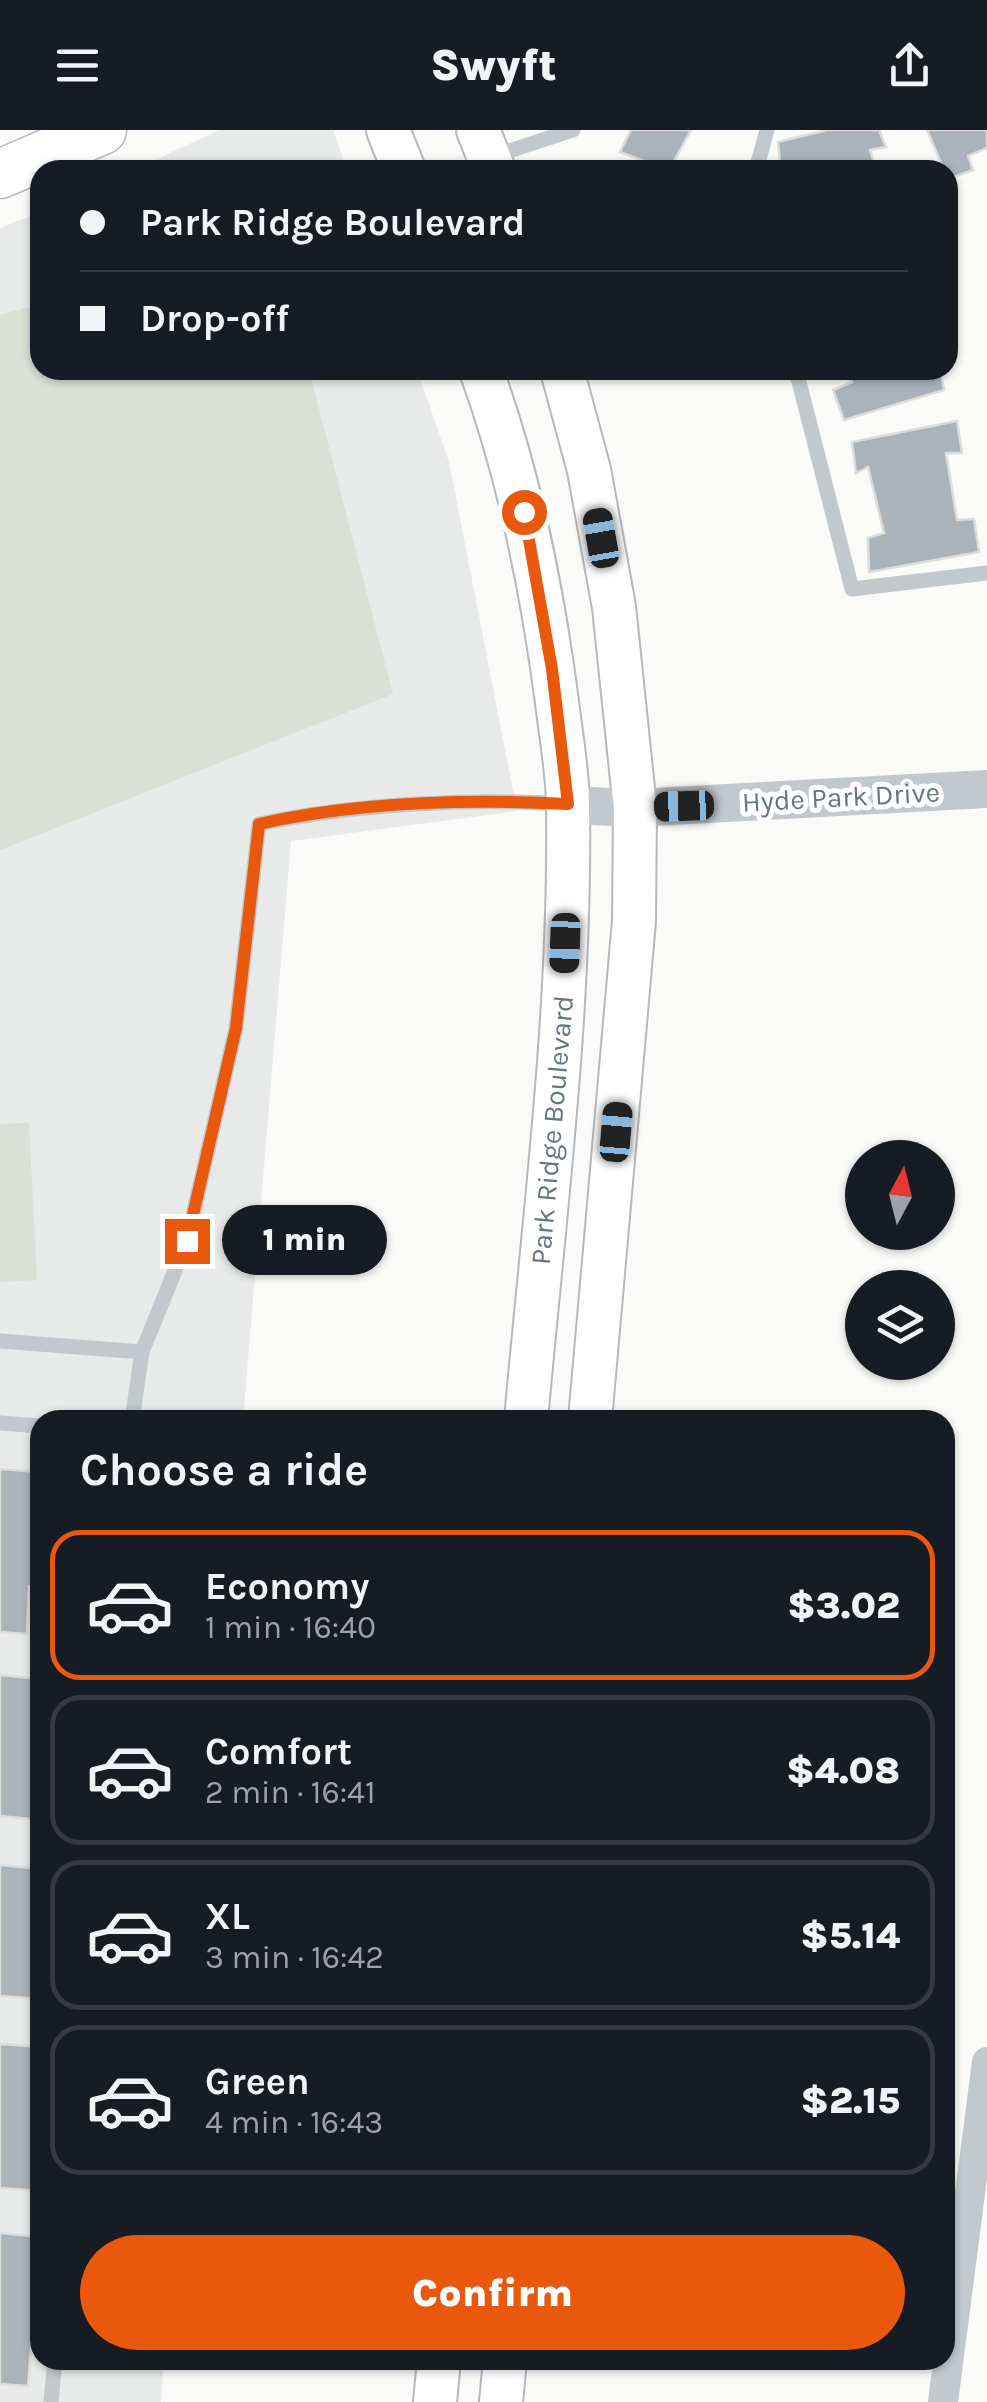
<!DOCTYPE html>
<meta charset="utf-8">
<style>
body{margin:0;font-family:Karla,sans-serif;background:#242831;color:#f1f3f6;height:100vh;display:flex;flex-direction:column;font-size:38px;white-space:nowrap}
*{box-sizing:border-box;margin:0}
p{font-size:32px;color:#9ea1a6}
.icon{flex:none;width:55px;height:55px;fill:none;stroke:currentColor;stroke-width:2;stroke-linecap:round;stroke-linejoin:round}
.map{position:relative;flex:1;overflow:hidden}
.side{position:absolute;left:30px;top:1280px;width:925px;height:960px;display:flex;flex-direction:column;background:#171b24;border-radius:30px;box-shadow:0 2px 8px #0004}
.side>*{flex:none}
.hud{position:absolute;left:30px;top:30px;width:928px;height:220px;border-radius:30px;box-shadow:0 2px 8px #0004;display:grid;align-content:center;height:220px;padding:0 50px;background:#171b24}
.needle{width:65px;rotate:7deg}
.buttons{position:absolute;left:845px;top:1010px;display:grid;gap:20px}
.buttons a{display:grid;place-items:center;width:110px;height:110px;border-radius:50%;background:#171b24;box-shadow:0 2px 8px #0004;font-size:50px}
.end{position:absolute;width:45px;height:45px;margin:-22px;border:12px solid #ea580c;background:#fff;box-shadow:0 0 0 5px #fff}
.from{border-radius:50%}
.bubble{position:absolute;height:70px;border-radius:35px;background:#171b24;box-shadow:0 2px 8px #0004;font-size:32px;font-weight:800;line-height:70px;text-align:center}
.car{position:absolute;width:30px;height:60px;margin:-30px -15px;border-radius:12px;box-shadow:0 0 8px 2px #0007;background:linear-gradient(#222 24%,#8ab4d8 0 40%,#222 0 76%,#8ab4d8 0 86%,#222 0)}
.hud b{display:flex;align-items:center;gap:35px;height:95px;font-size:38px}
.hud b+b{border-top:2px solid #363941}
.hud i{width:25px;height:25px;background:#f1f3f6}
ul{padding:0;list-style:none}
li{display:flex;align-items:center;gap:30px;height:150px;margin:0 20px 15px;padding:0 30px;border:5px solid #363941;border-radius:30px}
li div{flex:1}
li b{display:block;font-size:38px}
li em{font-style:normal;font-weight:800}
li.selected{border-color:#ea580c}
li>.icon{width:90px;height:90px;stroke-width:1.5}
h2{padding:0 50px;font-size:45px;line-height:120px}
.action{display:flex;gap:20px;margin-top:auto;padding:20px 50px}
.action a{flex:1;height:115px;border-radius:60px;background:#ea580c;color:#fff;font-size:40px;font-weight:800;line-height:115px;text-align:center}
header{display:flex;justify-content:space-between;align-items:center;height:130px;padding:0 50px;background:#171b24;font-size:45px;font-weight:800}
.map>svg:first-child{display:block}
.built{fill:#e8e9e9}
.green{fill:#dadfd7}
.building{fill:#aab3b9;stroke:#dcdcda;stroke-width:2.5}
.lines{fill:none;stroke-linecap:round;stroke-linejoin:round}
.secondary-casing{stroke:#b3babf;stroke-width:46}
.primary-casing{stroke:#b5babe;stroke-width:51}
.service{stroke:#c3c8cc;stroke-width:15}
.minor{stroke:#c3c8cc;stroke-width:30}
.tertiary{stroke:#c3c8cc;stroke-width:38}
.secondary{stroke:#fff;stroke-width:42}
.primary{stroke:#fff;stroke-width:48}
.route{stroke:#ea580c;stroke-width:12}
.labels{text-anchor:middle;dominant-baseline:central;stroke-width:10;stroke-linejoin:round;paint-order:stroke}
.street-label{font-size:28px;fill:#657683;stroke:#fff}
</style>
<header><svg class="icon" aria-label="menu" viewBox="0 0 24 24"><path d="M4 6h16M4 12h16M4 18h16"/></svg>Swyft<svg class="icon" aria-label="share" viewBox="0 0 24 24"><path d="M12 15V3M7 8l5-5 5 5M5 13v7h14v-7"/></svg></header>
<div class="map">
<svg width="987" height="2272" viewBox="0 0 987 2272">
<rect width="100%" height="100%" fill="#fafaf8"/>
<path class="built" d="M219,0h114l14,40h-213z
M40,82v158h377l32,92 68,349 -226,30 -48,579h-203v940h124l-3,42h-161v-2174z"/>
<path class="green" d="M40,174v66h269l84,324 -393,156v-535z
M29,993l8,157 -37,2v-158z"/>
<path class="building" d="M631,0h60l-22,40 -49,-18z
M827,0h52l7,17 -16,3 6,20h-95l-3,-28z
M927,0h60v18l-19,8 5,14 -25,9z
M847,240h93l4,20 -100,30 -11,-30 19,-8z
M957,291l5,32h-16l11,67 17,-1 5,33 -110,20 -1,-34 16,-5 -16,-66 -12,6 -4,-31z
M0,1339l40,3v115l-11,-1 -2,48 -27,-2z
M0,1545l40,4v141l-40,-4z
M0,1735l40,4v130l-40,-3z
M0,1914l40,3v144l-40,-3z
M0,2103l40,4 -12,149 -28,-2z"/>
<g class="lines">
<g class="secondary-casing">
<path id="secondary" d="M388,0l16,40
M478,0l16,40
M481,240c39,107 61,218 76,332 4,35 11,70 11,105 3,205 -24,410 -42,613
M562,240l27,100 25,137 21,201 -1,113 -44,499
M435,2272l4,-42
M501,2272l4,-42"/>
</g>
<g class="primary-casing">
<path id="primary" d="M0,44l102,-44"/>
</g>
<path class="service" d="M491,27l82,-27
M756,40l11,-40
M796,240l56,219 135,-16
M0,1211l142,11 -10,68
M142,1222l45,-111 49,-213 23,-204c95,-20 209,-26 306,-20
M0,1293l40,3
M51,2272l4,-42"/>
<path class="minor" d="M943,2272l44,-340"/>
<path class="tertiary" d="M568,675l67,3 352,-19"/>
<use href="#secondary" class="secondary"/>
<use href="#primary" class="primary"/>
</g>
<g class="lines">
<path class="route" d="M187,1111l49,-213 23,-204c98,-22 209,-25 309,-20l-16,-135 -28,-157"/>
</g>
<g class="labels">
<g class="street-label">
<text transform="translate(841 667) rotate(-3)">Hyde Park Drive</text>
<text transform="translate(552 1000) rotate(-85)">Park Ridge Boulevard</text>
</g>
</g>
</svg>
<div class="buttons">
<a><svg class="needle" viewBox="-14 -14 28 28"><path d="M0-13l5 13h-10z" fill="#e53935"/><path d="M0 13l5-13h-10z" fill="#9ea1a6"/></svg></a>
<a><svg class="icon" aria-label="layers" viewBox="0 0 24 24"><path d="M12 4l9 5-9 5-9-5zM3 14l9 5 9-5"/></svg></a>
</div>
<i class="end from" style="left:524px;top:382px"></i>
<i class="end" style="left:187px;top:1111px"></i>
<div class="bubble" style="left:222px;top:1075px;width:165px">1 min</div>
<i class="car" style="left:601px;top:408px;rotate:350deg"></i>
<i class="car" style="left:684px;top:676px;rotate:268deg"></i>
<i class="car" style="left:565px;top:813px;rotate:182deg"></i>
<i class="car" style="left:616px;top:1002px;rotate:5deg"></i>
<div class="hud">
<b><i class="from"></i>Park Ridge Boulevard</b>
<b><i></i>Drop-off</b>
</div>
<section class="side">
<h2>Choose a ride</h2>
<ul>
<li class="selected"><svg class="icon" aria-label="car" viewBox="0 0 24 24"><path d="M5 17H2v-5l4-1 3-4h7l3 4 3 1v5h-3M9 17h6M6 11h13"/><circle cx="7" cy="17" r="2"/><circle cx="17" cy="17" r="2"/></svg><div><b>Economy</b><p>1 min · 16:40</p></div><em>$3.02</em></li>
<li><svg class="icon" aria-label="car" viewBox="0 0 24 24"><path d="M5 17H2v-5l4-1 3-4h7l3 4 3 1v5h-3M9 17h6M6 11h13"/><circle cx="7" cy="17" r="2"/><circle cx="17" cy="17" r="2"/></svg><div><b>Comfort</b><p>2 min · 16:41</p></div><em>$4.08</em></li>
<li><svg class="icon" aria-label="car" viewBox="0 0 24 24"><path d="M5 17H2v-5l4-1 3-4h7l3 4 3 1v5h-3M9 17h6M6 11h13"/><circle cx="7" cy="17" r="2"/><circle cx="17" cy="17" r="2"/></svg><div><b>XL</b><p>3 min · 16:42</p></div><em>$5.14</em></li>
<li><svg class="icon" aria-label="car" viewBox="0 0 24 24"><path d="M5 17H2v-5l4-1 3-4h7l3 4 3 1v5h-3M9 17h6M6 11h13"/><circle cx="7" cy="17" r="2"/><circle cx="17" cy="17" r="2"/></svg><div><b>Green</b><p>4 min · 16:43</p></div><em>$2.15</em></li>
</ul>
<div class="action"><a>Confirm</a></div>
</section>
</div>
